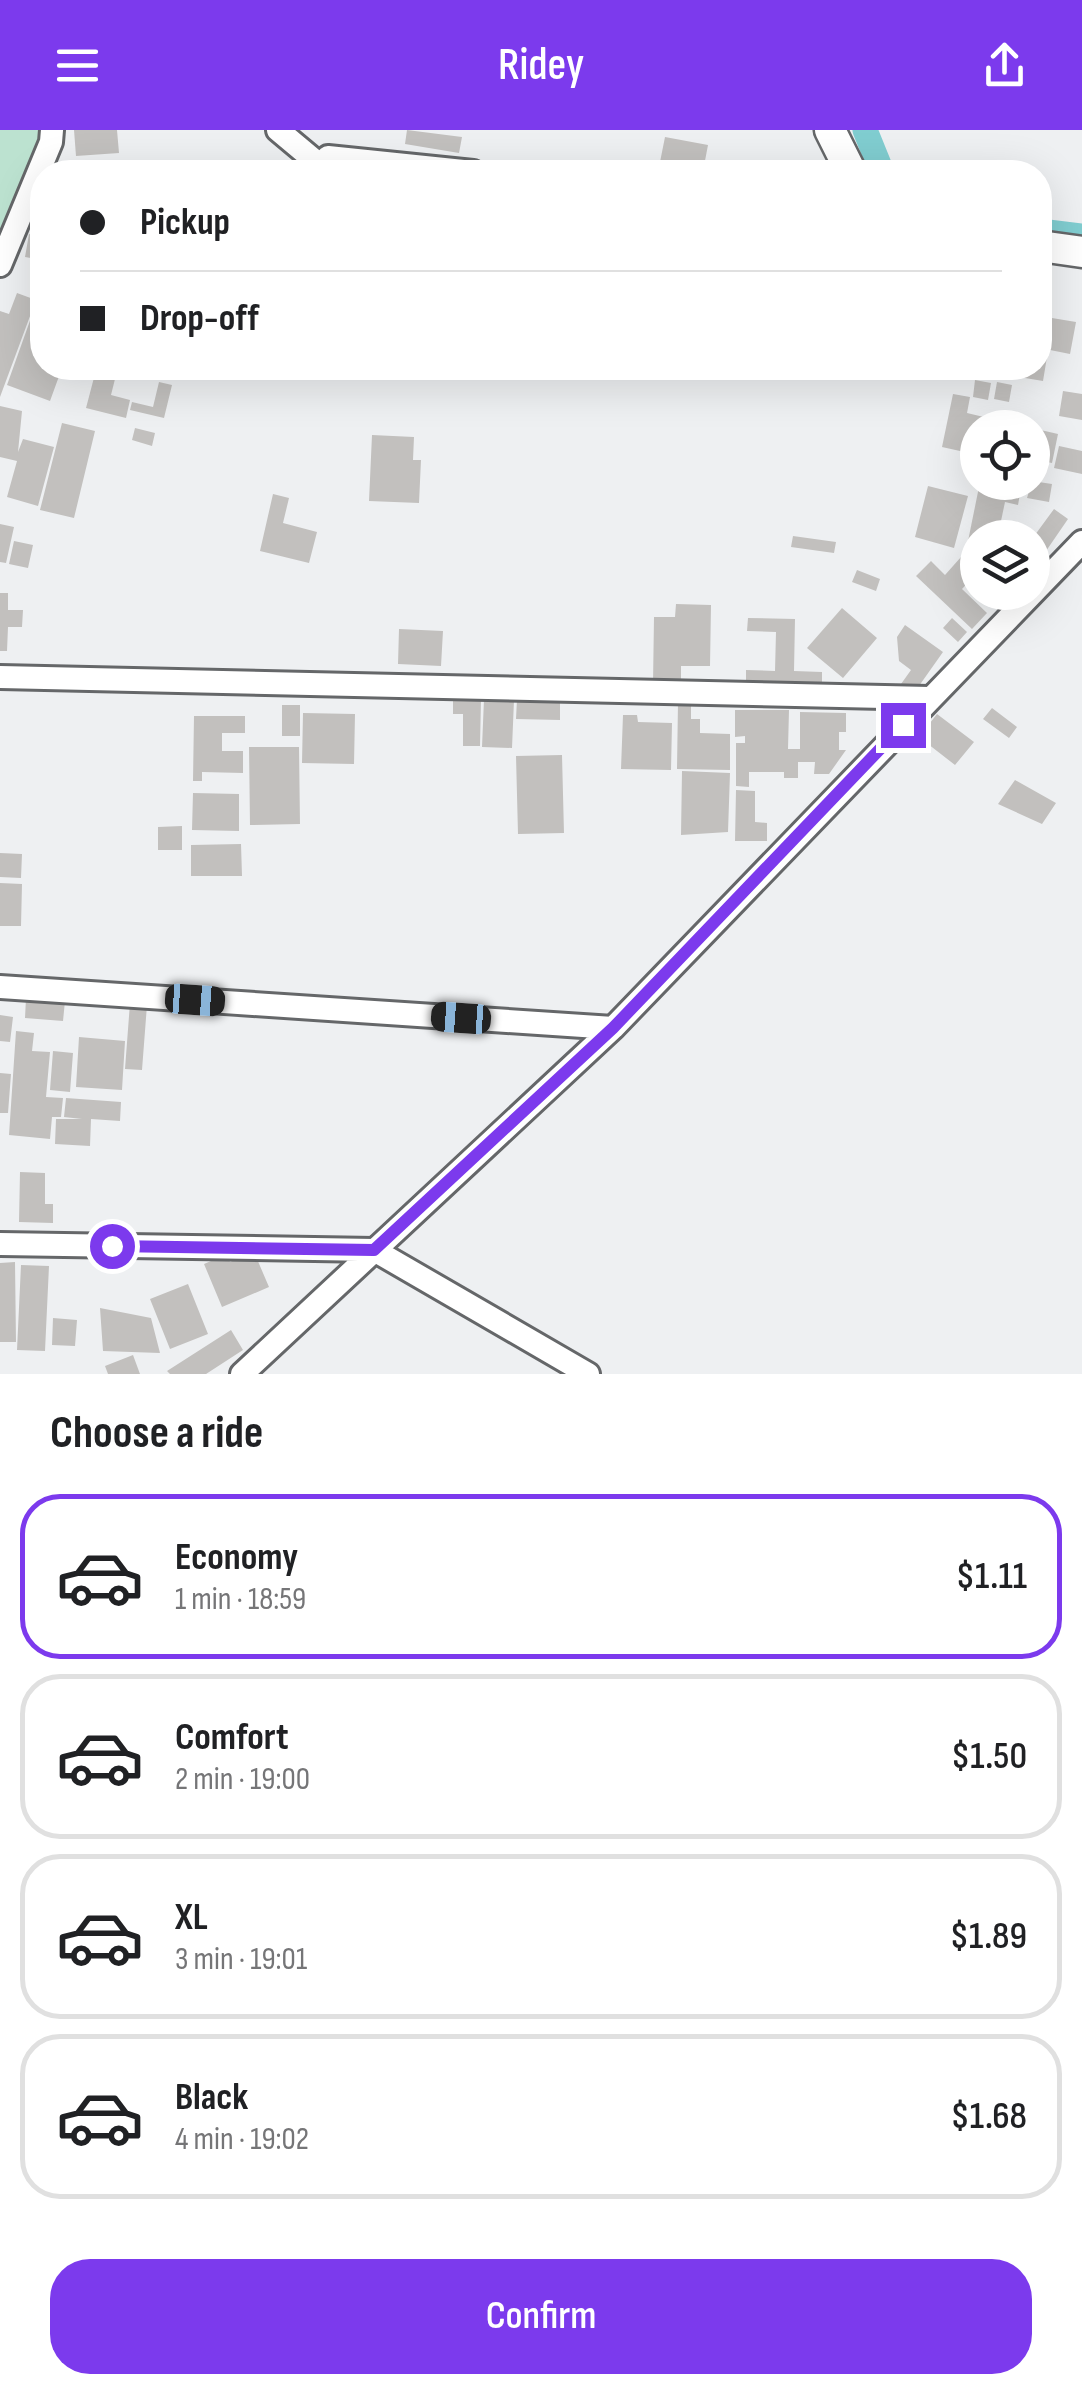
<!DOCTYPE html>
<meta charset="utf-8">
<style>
body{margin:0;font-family:"Sofia Sans Condensed",sans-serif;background:#f6f6f6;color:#202124;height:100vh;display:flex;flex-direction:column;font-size:38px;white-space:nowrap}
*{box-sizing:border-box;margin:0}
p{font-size:32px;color:#757577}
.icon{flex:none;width:55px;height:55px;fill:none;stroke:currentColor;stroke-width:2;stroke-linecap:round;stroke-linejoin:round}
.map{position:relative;height:1244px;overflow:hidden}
.side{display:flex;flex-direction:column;background:#fff;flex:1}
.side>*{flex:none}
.top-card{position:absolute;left:30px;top:30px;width:1022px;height:220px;border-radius:40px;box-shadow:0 10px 40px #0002;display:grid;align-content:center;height:220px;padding:0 50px;background:#fff}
.controls{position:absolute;left:960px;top:280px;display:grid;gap:20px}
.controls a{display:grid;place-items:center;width:90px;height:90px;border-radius:50%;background:#fff;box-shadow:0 10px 40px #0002;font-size:50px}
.end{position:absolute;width:45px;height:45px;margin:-22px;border:12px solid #7c3aed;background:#fff;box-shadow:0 0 0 5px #fff}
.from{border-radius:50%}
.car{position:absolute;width:30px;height:60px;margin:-30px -15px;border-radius:12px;box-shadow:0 0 8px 2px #0007;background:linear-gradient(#222 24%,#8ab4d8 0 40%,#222 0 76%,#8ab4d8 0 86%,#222 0)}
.top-card b{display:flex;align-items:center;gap:35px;height:95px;font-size:38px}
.top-card b+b{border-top:2px solid #e0e0e0}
.top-card i{width:25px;height:25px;background:#202124}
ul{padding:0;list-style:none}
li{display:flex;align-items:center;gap:30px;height:165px;margin:0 20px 15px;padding:0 30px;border:5px solid #e0e0e0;border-radius:40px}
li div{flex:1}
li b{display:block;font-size:38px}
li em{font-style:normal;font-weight:600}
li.active{border-color:#7c3aed}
li>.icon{width:90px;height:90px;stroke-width:1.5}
h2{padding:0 50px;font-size:45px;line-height:120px}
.primary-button{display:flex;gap:20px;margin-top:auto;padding:20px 50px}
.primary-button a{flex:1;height:115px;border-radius:40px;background:#7c3aed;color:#fff;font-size:40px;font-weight:600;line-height:115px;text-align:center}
header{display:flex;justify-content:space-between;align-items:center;height:130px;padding:0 50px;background:#7c3aed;color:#fff;font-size:45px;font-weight:600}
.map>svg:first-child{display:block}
.green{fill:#bce2d0}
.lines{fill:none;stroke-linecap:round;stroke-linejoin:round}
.canal{stroke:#80cdd0;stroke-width:25}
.building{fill:#c2c0be}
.minor-casing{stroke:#656769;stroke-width:28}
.tertiary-casing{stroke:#656769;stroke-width:35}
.minor{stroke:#fff;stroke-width:22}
.tertiary{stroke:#fff;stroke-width:30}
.route{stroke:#7c3aed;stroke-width:12}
</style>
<header><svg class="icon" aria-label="menu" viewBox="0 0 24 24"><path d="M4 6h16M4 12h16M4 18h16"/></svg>Ridey<svg class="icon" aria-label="share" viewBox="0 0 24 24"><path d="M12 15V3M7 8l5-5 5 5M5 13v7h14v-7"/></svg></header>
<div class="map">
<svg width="1082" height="1244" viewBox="0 0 1082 1244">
<rect width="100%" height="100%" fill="#eef0f2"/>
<path class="green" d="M0,0h52l-52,135z"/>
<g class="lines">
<path class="canal" d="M865,0l17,42
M1040,101l42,5"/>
</g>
<path class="building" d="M74,0h43l2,23 -43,3z
M407,0l55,7 -3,16 -54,-9z
M665,7l43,8 -4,21 43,6h-89z
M29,104l13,3v23l-17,-3z
M42,157v81h20l-12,33 -43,-16z
M17,163l19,7 -36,97v-86l9,3z
M1040,186l36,6 -6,32 -20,-4 1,-7 -11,-2z
M1040,220l8,1 -5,30 -24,-4 2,-9h19z
M96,240l20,5 -5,20 19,5 -4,18 -40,-10z
M975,250l16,3 -3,17 -15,-3z
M159,252l13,3 -8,33 -34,-8 2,-8 21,5z
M997,252l15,3 -3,17 -15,-3z
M1063,261l19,3v26l-23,-4z
M953,264l17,3 -3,16 21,5 -1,5 12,3 -21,2v27l-36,-8z
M0,276l22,5 -4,41 5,-13 31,8 -16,59 -31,-9 10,-36 -17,-4z
M62,293l33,8 -21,87 -34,-8z
M135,298l20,5 -3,13 -20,-6z
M1032,298l26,6 -6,29 -20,-4z
M372,305l42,2 -1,23h8l-2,43 -50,-2z
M1059,316l23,5v23l-28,-6z
M1032,351l20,3 -3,18 -22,-4z
M980,352l42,1 -4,22 -13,-3 -4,19 17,4 -2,13h-38v10l-11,-2z
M928,356l40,10 -14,52 -39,-11z
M273,364l16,4 -6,25 34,9 -8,31 -49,-12z
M1054,379l14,10 -22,32 -14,-12z
M0,394l14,3 -8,36 -6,-1z
M793,406l43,6 -2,11 -43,-6z
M14,411l19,4 -5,23 -19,-4z
M961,427l17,15 -16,17 25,24 -15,16 -56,-53 15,-15 14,14z
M857,440l23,9 -4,12 -24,-9z
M0,463h8v17h15l-1,17h-14l-1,24h-7z
M676,474l35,1 -1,61h-29v18h-28l1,-67h21z
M842,478l35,30 -34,40 -36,-30z
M748,488l47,1 -1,52 28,1v14l-76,-2v-14l29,1 1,-39 -29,-1z
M952,488l15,14 -9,10 -15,-14z
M905,495l38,27 -29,41 -13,-9 10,-14 -12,-9 -2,-24z
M399,499l44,2 -2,35 -43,-2z
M453,568l28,1 -1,47h-17v-32h-10z
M484,569l30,1 -2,48 -30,-1z
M517,569l43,2v19l-44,-1z
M678,572h13v17h9v14l30,1v36l-53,-1z
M282,575h18v31h-18z
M992,578l25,19 -8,11 -26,-19z
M735,580h54l-1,39h12v-37l46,1v19h-7v18h7l-17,24h-15l1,-12h-17v16h-14v-6h-35v15l-13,-1v-43h9v-7l-10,1z
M303,583l52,1 -1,50 -52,-1z
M937,584l37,28 -19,23 -36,-28z
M623,585h14l1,7 34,1 -1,47 -50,-1z
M194,586h51v17h-23v18h21v22l-41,-1v9h-9z
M249,617h50l1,77 -50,1z
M562,625l2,78 -46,1 -2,-78z
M682,641l48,2 -2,59 -47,3z
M1015,650l41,23 -14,21 -44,-20z
M736,660l19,1v31l12,1v18h-32z
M193,663l46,1v37l-47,-1z
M182,696v24h-24v-23z
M241,714l1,32h-51v-31z
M0,723l22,1 -1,24 -21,-1z
M0,753l22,1 -1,42h-21z
M26,868l39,3 -2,20 -38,-3z
M130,873l17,2 -5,65 -17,-1z
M0,885l13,2 -3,25 -10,-1z
M16,901l18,2 -2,18 18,1 -4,45 17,1 -2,19h-9l-2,22 -41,-4z
M79,907l46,4 -3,49 -46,-3z
M53,921l20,2 -3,39 -20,-2z
M0,943l11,1 -3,39h-8z
M66,968l55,4 -1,19 -29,-2 -1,27 -35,-2 1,-25h26l-18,-2z
M20,1042l25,1v31h8v19l-34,-1z
M254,1122l15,35 -47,20 -18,-43 23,-10 3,8z
M15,1132l1,80h-16v-79z
M21,1135l28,1 -4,85 -28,-1z
M188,1154l20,50 -38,15 -20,-50z
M100,1178l51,10 9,35 -57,-2z
M53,1188l24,2 -2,26 -23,-1z
M231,1200l12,20 -37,24h-36l-3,-3z
M133,1225l7,19h-32l-3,-8z"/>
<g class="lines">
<g class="minor-casing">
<path id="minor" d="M278,0l49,41 1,-14 145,15
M0,135l51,-123 1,-12
M0,547l929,21
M0,857l613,41
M0,1114l374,6 214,124
M242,1244l371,-346 469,-486"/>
</g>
<g class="tertiary-casing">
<path id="tertiary" d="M830,0l21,42
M1040,116l42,6"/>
</g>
<use href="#minor" class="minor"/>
<use href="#tertiary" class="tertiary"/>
</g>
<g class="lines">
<path class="route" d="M112,1116l262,4 239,-222 290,-303"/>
</g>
</svg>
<div class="controls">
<a><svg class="icon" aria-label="locate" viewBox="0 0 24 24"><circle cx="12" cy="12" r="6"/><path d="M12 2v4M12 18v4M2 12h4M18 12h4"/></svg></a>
<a><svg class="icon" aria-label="layers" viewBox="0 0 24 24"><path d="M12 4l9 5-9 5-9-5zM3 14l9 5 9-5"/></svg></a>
</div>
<i class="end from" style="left:112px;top:1116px"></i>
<i class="end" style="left:903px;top:595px"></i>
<i class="car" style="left:195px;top:870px;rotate:94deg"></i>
<i class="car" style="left:461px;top:888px;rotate:274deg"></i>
<div class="top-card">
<b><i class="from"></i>Pickup</b>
<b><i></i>Drop-off</b>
</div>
</div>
<section class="side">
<h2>Choose a ride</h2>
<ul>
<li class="active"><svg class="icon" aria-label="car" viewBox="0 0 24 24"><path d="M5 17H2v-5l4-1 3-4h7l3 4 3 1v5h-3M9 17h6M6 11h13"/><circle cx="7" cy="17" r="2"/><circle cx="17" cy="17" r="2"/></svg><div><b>Economy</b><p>1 min · 18:59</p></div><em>$1.11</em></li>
<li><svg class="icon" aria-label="car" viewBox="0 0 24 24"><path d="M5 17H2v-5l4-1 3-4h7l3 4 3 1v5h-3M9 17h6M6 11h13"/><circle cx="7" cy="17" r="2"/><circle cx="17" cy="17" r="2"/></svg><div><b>Comfort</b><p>2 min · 19:00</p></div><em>$1.50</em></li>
<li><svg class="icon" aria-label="car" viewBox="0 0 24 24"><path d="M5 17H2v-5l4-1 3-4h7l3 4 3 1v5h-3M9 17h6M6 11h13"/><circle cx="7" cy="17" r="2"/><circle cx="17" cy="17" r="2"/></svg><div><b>XL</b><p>3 min · 19:01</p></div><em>$1.89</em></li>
<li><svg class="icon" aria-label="car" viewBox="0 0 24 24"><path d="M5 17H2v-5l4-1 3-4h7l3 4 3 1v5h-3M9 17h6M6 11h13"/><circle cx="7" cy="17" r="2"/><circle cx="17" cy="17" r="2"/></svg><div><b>Black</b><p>4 min · 19:02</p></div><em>$1.68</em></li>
</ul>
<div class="primary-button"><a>Confirm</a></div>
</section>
